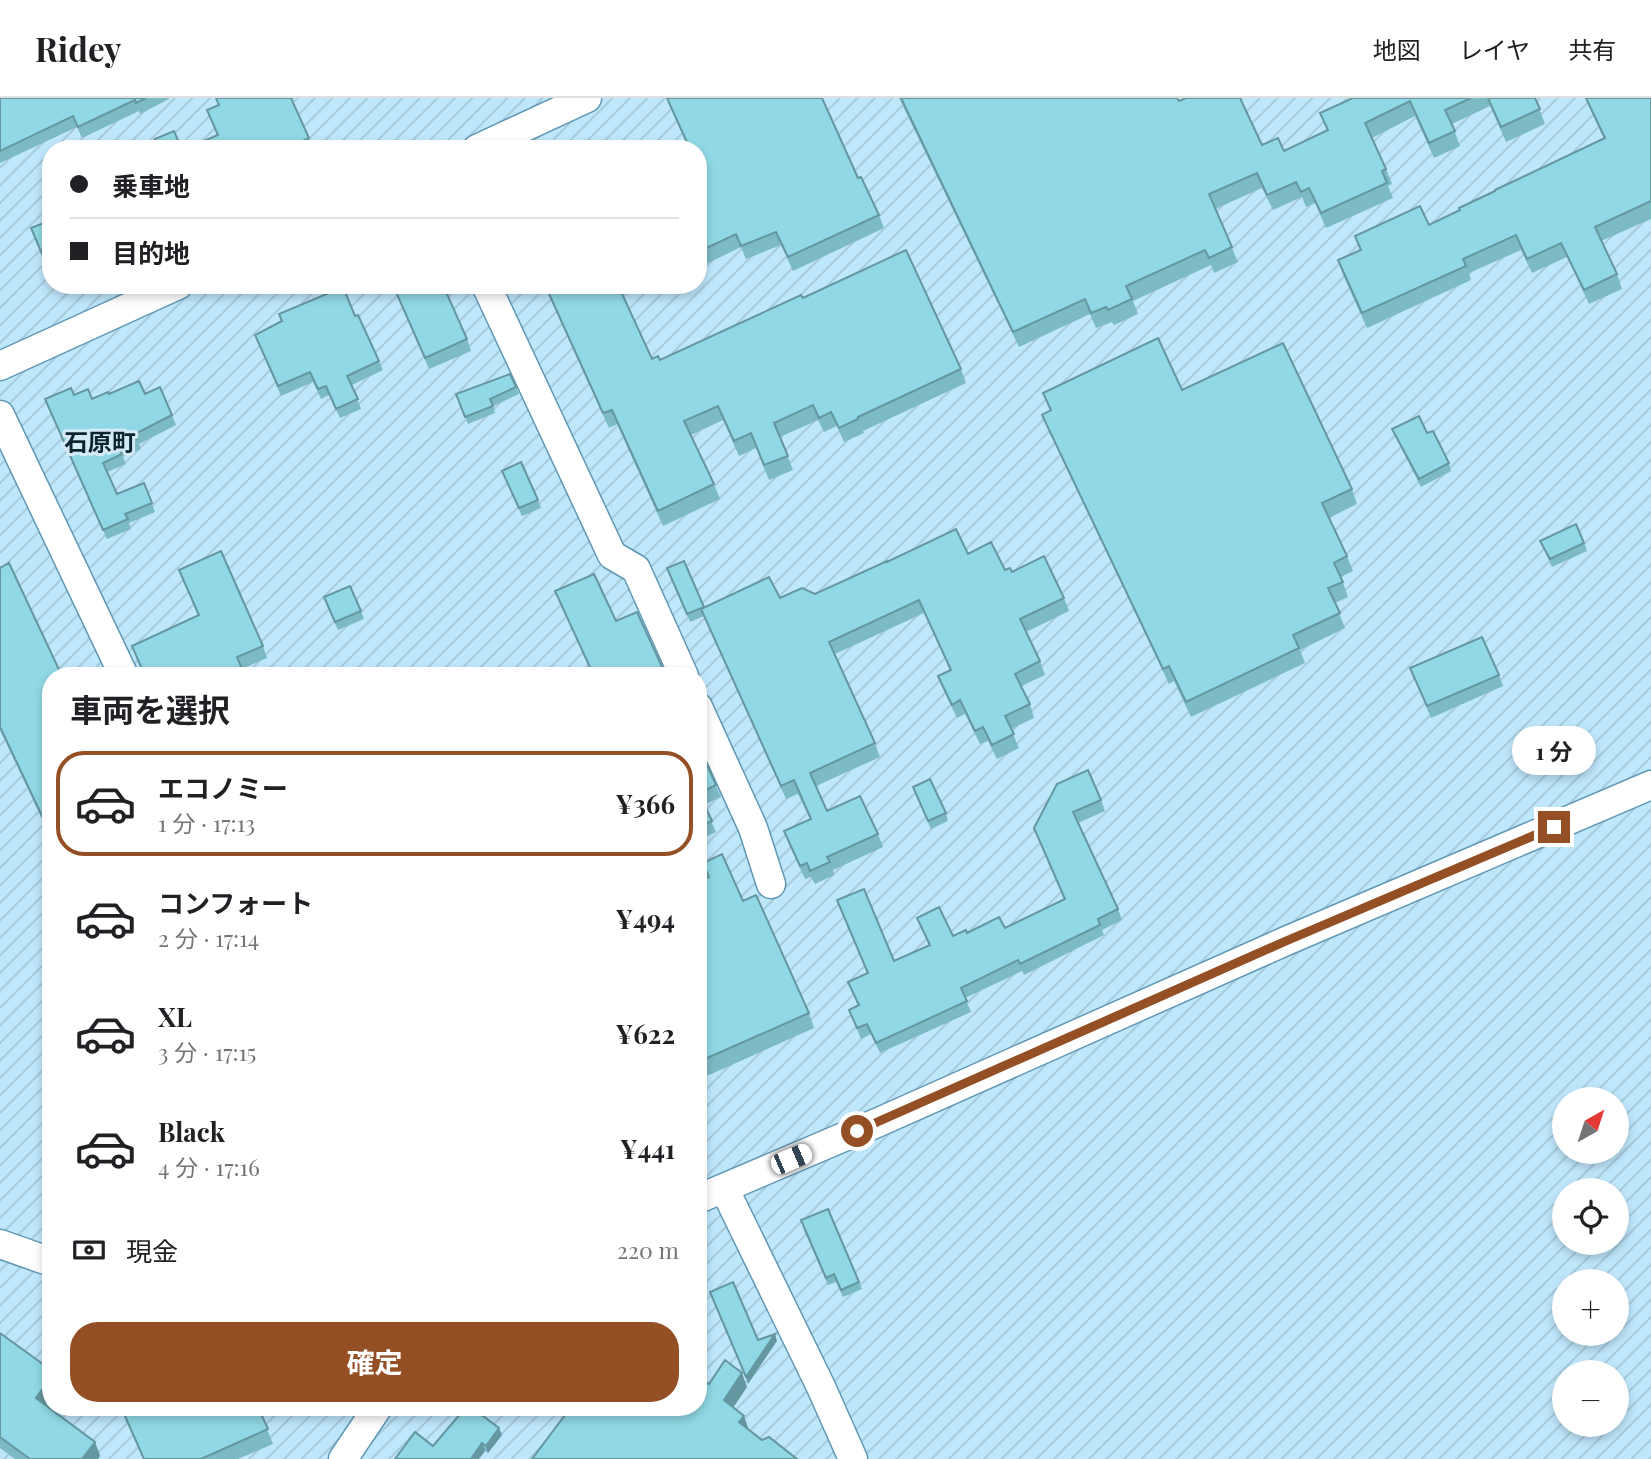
<!DOCTYPE html>
<html lang="ja">
<meta charset="utf-8">
<style>
body{margin:0;font-family:"Playfair Display","Noto Sans JP",serif;background:#f6f6f6;color:#202124;height:100vh;display:flex;flex-direction:column;font-size:26px;white-space:nowrap}
*{box-sizing:border-box;margin:0}
p{font-size:23px;color:#757577}
.icon{flex:none;width:38px;height:38px;fill:none;stroke:currentColor;stroke-width:2;stroke-linecap:round;stroke-linejoin:round}
.map{position:relative;flex:1;overflow:hidden}
.panel{position:absolute;left:42px;top:569px;width:665px;height:749px;display:flex;flex-direction:column;background:#fff;border-radius:28px;box-shadow:0 4px 10px #0003}
.panel>*{flex:none}
.guide{position:absolute;left:42px;top:42px;width:665px;height:154px;border-radius:28px;box-shadow:0 4px 10px #0003;display:grid;align-content:center;height:154px;padding:0 28px;background:#fff}
.needle{width:46px;rotate:39deg}
.tools{position:absolute;left:1552px;top:989px;display:grid;gap:14px}
.tools a{display:grid;place-items:center;width:77px;height:77px;border-radius:50%;background:#fff;box-shadow:0 4px 10px #0003;font-size:35px}
.end{position:absolute;width:32px;height:32px;margin:-16px;border:9px solid #944f24;background:#fff;box-shadow:0 0 0 4px #fff}
.from{border-radius:50%}
.bubble{position:absolute;height:49px;border-radius:24px;background:#fff;box-shadow:0 4px 10px #0003;font-size:23px;font-weight:700;line-height:49px;text-align:center}
.car{position:absolute;width:21px;height:42px;margin:-21px -10px;border-radius:9px;box-shadow:0 0 5px 2px #0007;background:linear-gradient(#fff 24%,#345 0 40%,#fff 0 76%,#345 0 86%,#fff 0)}
.guide b{display:flex;align-items:center;gap:24px;height:66px;font-size:26px}
.guide b+b{border-top:2px solid #e0e0e0}
.guide i{width:18px;height:18px;background:#202124}
ul{padding:0;list-style:none}
li{display:flex;align-items:center;gap:21px;height:105px;margin:0 14px 10px;padding:0 14px;border:4px solid transparent;border-radius:28px}
li div{flex:1}
li b{display:block;font-size:26px}
li em{font-style:normal;font-weight:700}
li.current{border-color:#944f24}
li>.icon{width:63px;height:63px;stroke-width:1.5}
h2{padding:0 28px;font-size:32px;line-height:84px}
.pay{display:flex;align-items:center;gap:18px;height:77px;padding:0 28px;font-size:26px}
.pay p{margin-inline-start:auto}
.primary-button{display:flex;gap:14px;margin-top:auto;padding:14px 28px}
.primary-button a{flex:1;height:80px;border-radius:28px;background:#944f24;color:#fff;font-size:28px;font-weight:700;line-height:80px;text-align:center}
header{display:flex;align-items:center;gap:42px;box-sizing:border-box;height:98px;padding:0 35px;background:#fff;border-bottom:2px solid #e0e0e0}
header strong{font-size:33px}
nav{display:flex;gap:38px;margin-inline-start:auto;font-size:24px}
.map>svg:first-child{display:block}
.industrial{fill:url(#industrial-furrows);fill-rule:evenodd}
.lines{fill:none;stroke-linecap:round;stroke-linejoin:round}
.minor-casing{stroke:#5e98b4;stroke-width:31}
.minor{stroke:#fff;stroke-width:28}
.wall{fill:#7cbac5}
.shaded-wall{fill:#6597a0}
.building{fill:#90d8e5;stroke:#6597a0;stroke-width:2}
.route{stroke:#944f24;stroke-width:9}
.labels{text-anchor:middle;dominant-baseline:central;stroke-width:6;stroke-linejoin:round;paint-order:stroke}
.quarter-label{font-size:24px;font-weight:bold;fill:#0c2530;stroke:#d4ebf7}
</style>
<header>
<strong>Ridey</strong>
<nav><a>地図</a><a>レイヤ</a><a>共有</a></nav>
</header>
<div class="map">
<svg width="1651" height="1361" viewBox="0 0 1651 1361">
<defs>
<pattern id="industrial-furrows" width="10" height="10" patternUnits="userSpaceOnUse" patternTransform="scale(1.75)"><rect width="10" height="10" fill="#bfe7fc"/><path d="M-1 1l2-2M0 10L10 0M9 11l2-2" fill="none" stroke="#a3c6d8"/></pattern>
</defs>
<rect width="100%" height="100%" fill="#d4ebf7"/>
<path class="industrial" d="M0,0h1651v1361h-1651zM51,51h647v136h-647zM51,578h647v731h-647zM1564,1001h53v53h-53zM1564,1092h53v52h-53zM1564,1183h53v53h-53zM1564,1274h53v52h-53z"/>
<g class="lines">
<g class="minor-casing">
<path id="minor" d="M477,51l110,-51
M486,187l126,270 24,14 48,107
M0,268l178,-81
M0,317l124,261
M698,609l55,121 18,56
M724,1090l97,199 32,72
M698,1101l181,-77 407,-181 365,-156
M0,1146l51,18
M343,1361l35,-52"/>
</g>
<use href="#minor" class="minor"/>
</g>
<path class="wall" d="M0,0h169v1l-29,15 -1,-3 -57,27 -5,-11 -77,36z
M215,0h80l-3,1 21,50h-112l16,-14 -10,-25 11,-5z
M666,0h156l36,80 21,37 5,13 -91,43 -12,-26 -35,14 -5,-12 -43,21v-119h-9z
M899,0h278l2,3 83,44 22,6 43,-20 -7,-18 33,-15h182l10,26 -39,18 -16,-36 -38,18 8,22 -26,12 -19,-42 -43,22 14,31 6,15 -4,2 5,12 -67,30 -11,-25 -9,4 -4,-10 -29,13 -11,-22 -47,21 23,53 -24,11 -3,-8 -78,36 5,13 -24,11 -2,-3 -16,6 -6,-14 -71,33z
M1585,0h66v121l-50,22 16,33 5,15 -33,15 -22,-47 -35,16 -11,-23 -52,23 2,7 -104,48 -24,-53 -5,-15 22,-10 -5,-14 74,-11 175,-86z
M51,122v42l-5,2 -15,-36z
M392,187l75,54 4,12 -42,18z
M544,187h74l34,74 8,1 143,-62 158,71 5,14 -103,48 1,2 -20,9 -7,-16 -13,6 -6,-12 -38,17 13,33 -24,10 -13,-32 -17,8 -16,-36 -32,15 23,49 6,15 -57,27 -46,-102 -8,4z
M279,216l76,2 24,45 4,9 -31,15 9,24 -21,9 -11,-23 -8,4 -8,-17 -32,14 -26,-61 27,-14z
M516,289l3,7 -26,12 2,7 -27,11 -12,-30z
M1182,292l170,99 5,15 -28,14 18,38 6,15 -12,6 7,20 -13,6 10,25 -45,22 5,13 -114,54 -17,-36 -5,3 -121,-255 -6,-14 8,-4 -7,-18z
M109,296h36l27,21 4,10 -37,19 2,5 -18,8 3,7 -19,8 10,22 27,-11 11,29 -26,11 2,6 -24,10 -62,-140 29,-4 18,4z
M1392,331l35,4 22,30 2,8 -30,16 -26,-51z
M502,373l36,29 3,8 -19,8z
M1540,443l44,2 3,8 -35,16z
M968,456l37,16 7,2 52,26 5,13 -43,21 14,29 5,14 -24,11 9,18 4,14 -23,11 8,19 -22,11 -9,-18 -8,3 -15,-30 -8,4 -14,-29 -5,-13 12,-6 -26,-57 -89,41 40,89 5,14 -64,29 11,25 51,23 5,13 -50,23 1,5 -19,9 -4,-7 -6,2 -16,-35 -5,-13 26,-12 -12,-25 -12,5 -82,-183 -14,6 -23,-54 37,39 111,-13 72,-32z
M0,470l51,108v162l-51,-108z
M179,472l84,76 4,12 -25,11 3,7h-101l-12,-30 66,-30z
M555,493l61,30 47,48 2,7h-72z
M327,507l34,6 3,8 -26,11z
M1410,570l89,7 4,11 -72,32z
M698,647l23,52 -17,8 12,27 -18,9z
M916,697l30,18 2,8 -17,8z
M1101,702l4,11 -27,12 40,86 4,11 -20,10 2,5 -80,40 -2,-4 -57,27 6,14 -91,41 -9,-19 -10,5 -12,-29 9,-4 -10,-24 19,-9 -30,-73 57,61 35,-16 -12,-27 36,18 14,-3 38,-5 59,-29 -30,-71z
M703,765l40,38 66,112 5,15 -116,52v-198l10,-4z
M803,1130l56,54 3,7 -19,8 -7,-15 -8,3z
M0,1235l46,73 49,36 5,14 -2,3h-83l-15,-11z
M120,1309h138l15,37 -35,15h-95z
M502,1337l-14,18 -3,-2 -52,-5z"/>
<path class="shaded-wall" d="M775,1236l2,7 -29,43 -2,-7z
M742,1275l5,14 -18,27 -5,-14z
M51,1279v22l-10,13 -5,-14z
M744,1318l5,14 -10,-8z
M499,1330l3,7 -14,18 -2,-7z
M95,1344l5,14 -2,3h-16z
M482,1345l3,8 -6,8h-8z"/>
<path class="building" d="M0,0h146l-10,5 -1,-3 -57,27 -5,-11 -73,35z
M216,0h75l18,40 -23,11h-85l-2,-6 19,-8 -11,-25 12,-5z
M667,0h155l36,80 3,-1 18,38 -91,42 -12,-25 -35,14 -5,-12 -38,18v-103h-8z
M901,0h276l2,3 7,-3h54l22,47 16,-7 6,13 44,-21 -8,-17 33,-15h118l-26,12 10,21 -26,12 -19,-42 -45,22 21,46 -4,2 5,12 -66,30 -12,-25 -8,4 -5,-10 -29,13 -10,-22 -48,21 23,53 -23,11 -4,-8 -79,36 6,13 -24,11 -2,-3 -15,6 -6,-14 -72,33z
M1488,0h47l5,11 -39,18z
M1586,0h65v103l-56,26 22,47 -33,16 -23,-47 -34,16 -11,-24 -53,24 3,7 -104,47 -24,-53 23,-10 -6,-14 65,-30 9,19 31,-15 -1,-2 36,-17v-1l110,-52z
M174,33l7,16 -4,2h-18l-4,-10z
M51,122v33l-8,3 -12,-28z
M906,152l55,119 -103,48v2l-19,9 -8,-16 -12,6 -6,-13 -39,18 14,33 -24,9 -13,-32 -17,8 -16,-35 -34,15 30,63 -56,27 -46,-101 -9,3 -58,-128h73l34,74 6,-3 2,4 141,-65 2,3z
M393,187h50l24,54 -42,19z
M343,189l12,29 3,-1 21,46 -32,15 11,23 -22,10 -10,-23 -8,3 -8,-17 -32,14 -23,-51 27,-14 -3,-7z
M1158,240l24,52 101,-47 69,146 -30,14 25,53 -13,7 9,19 -15,6 12,25 -47,22 6,13 -113,54 -17,-36 -6,3 -121,-254 9,-5 -8,-17z
M510,276l6,13 -26,12 3,7 -28,11 -9,-23z
M139,283l6,13 15,-7 12,28 -37,19 2,5 -18,8 3,7 -19,9 14,31 27,-11 8,20 -27,11 3,5 -25,11 -58,-131 26,-11 3,7 14,-6 4,10 16,-7 1,2z
M1419,318l8,17 6,-2 16,32 -30,16 -27,-50z
M521,364l17,38 -19,8 -17,-37z
M1576,426l8,19 -34,16 -10,-18z
M956,431l12,25 23,-12 14,28 5,-2 2,4 32,-16 20,42 -44,21 20,42 -25,13 15,30 -25,12 9,18 -22,11 -9,-18 -8,4 -15,-31 -8,5 -14,-29 13,-6 -32,-70 -90,42 46,101 -65,30 17,38 33,-15 18,38 -51,23 3,5 -20,9 -3,-8 -7,3 -16,-35 27,-12 -17,-39 -13,6 -80,-177 68,-32 11,21 22,-10 13,6 72,-33v1z
M221,453l42,95 -26,11 8,19h-100l-13,-30 67,-31 -20,-45z
M684,463l20,46 -17,7 -20,-46z
M9,465l53,113h-11v159l-51,-108v-159z
M594,476l22,47 21,-9 26,57 -14,7h-55l-39,-85z
M350,488l11,25 -26,11 -11,-25z
M1482,539l17,38 -72,31 -17,-38z
M413,571l3,7h-19z
M698,647l18,40 -17,8 13,28 -14,6z
M1088,672l13,30 -28,12 45,97 -20,10 2,6 -80,39 -2,-4 -57,28 6,13 -91,42 -9,-19 -10,4 -8,-18 10,-5 -11,-23 20,-9 -31,-73 27,-11 30,72 36,-16 -13,-27 22,-11 14,29 13,-6 1,3 32,-16 6,11 60,-29 -31,-71 23,-44z
M930,681l16,34 -18,8 -15,-34z
M722,756l21,47 13,-6 53,118 -111,49v-180l11,-5 -6,-14z
M828,1111l31,73 -18,8 -7,-16 -8,4 -25,-58z
M733,1184l25,58 17,-6 -29,43 -36,-85z
M0,1235l51,37v7l-15,21 59,44 -13,17h-52l-30,-22z
M725,1262l17,13 -18,27 20,16 -5,6 23,18 7,-3 28,22h-265l39,-52h127v-31l11,8z
M121,1309h137l10,22 -67,30h-57z
M466,1309h5l28,21 -13,18 -4,-3 -11,16h-76l20,-27 18,14z"/>
<g class="lines">
<path class="route" d="M857,1033l429,-190 268,-114"/>
</g>
<g class="labels">
<g class="quarter-label">
<text x="100" y="343">石原町</text>
</g>
</g>
</svg>
<div class="tools">
<a><svg class="needle" viewBox="-14 -14 28 28"><path d="M0-13l5 13h-10z" fill="#e53935"/><path d="M0 13l5-13h-10z" fill="#757577"/></svg></a>
<a><svg class="icon" aria-label="locate" viewBox="0 0 24 24"><circle cx="12" cy="12" r="6"/><path d="M12 2v4M12 18v4M2 12h4M18 12h4"/></svg></a>
<a>+</a>
<a>−</a>
</div>
<i class="end from" style="left:857px;top:1033px"></i>
<i class="end" style="left:1554px;top:729px"></i>
<div class="bubble" style="left:1512px;top:628px;width:84px">1 分</div>
<i class="car" style="left:791px;top:1061px;rotate:67deg"></i>
<div class="guide">
<b><i class="from"></i>乗車地</b>
<b><i></i>目的地</b>
</div>
<section class="panel">
<h2>車両を選択</h2>
<ul>
<li class="current"><svg class="icon" aria-label="car" viewBox="0 0 24 24"><path d="M5 17H2v-5l4-1 3-4h7l3 4 3 1v5h-3M9 17h6M6 11h13"/><circle cx="7" cy="17" r="2"/><circle cx="17" cy="17" r="2"/></svg><div><b>エコノミー</b><p>1 分 · 17:13</p></div><em>¥366</em></li>
<li><svg class="icon" aria-label="car" viewBox="0 0 24 24"><path d="M5 17H2v-5l4-1 3-4h7l3 4 3 1v5h-3M9 17h6M6 11h13"/><circle cx="7" cy="17" r="2"/><circle cx="17" cy="17" r="2"/></svg><div><b>コンフォート</b><p>2 分 · 17:14</p></div><em>¥494</em></li>
<li><svg class="icon" aria-label="car" viewBox="0 0 24 24"><path d="M5 17H2v-5l4-1 3-4h7l3 4 3 1v5h-3M9 17h6M6 11h13"/><circle cx="7" cy="17" r="2"/><circle cx="17" cy="17" r="2"/></svg><div><b>XL</b><p>3 分 · 17:15</p></div><em>¥622</em></li>
<li><svg class="icon" aria-label="car" viewBox="0 0 24 24"><path d="M5 17H2v-5l4-1 3-4h7l3 4 3 1v5h-3M9 17h6M6 11h13"/><circle cx="7" cy="17" r="2"/><circle cx="17" cy="17" r="2"/></svg><div><b>Black</b><p>4 分 · 17:16</p></div><em>¥441</em></li>
</ul>
<div class="pay"><svg class="icon" aria-label="cash" viewBox="0 0 24 24"><path d="M3 7h18v10H3z"/><circle cx="12" cy="12" r="2"/></svg>現金<p>220 m</p></div>
<div class="primary-button"><a>確定</a></div>
</section>
</div>
